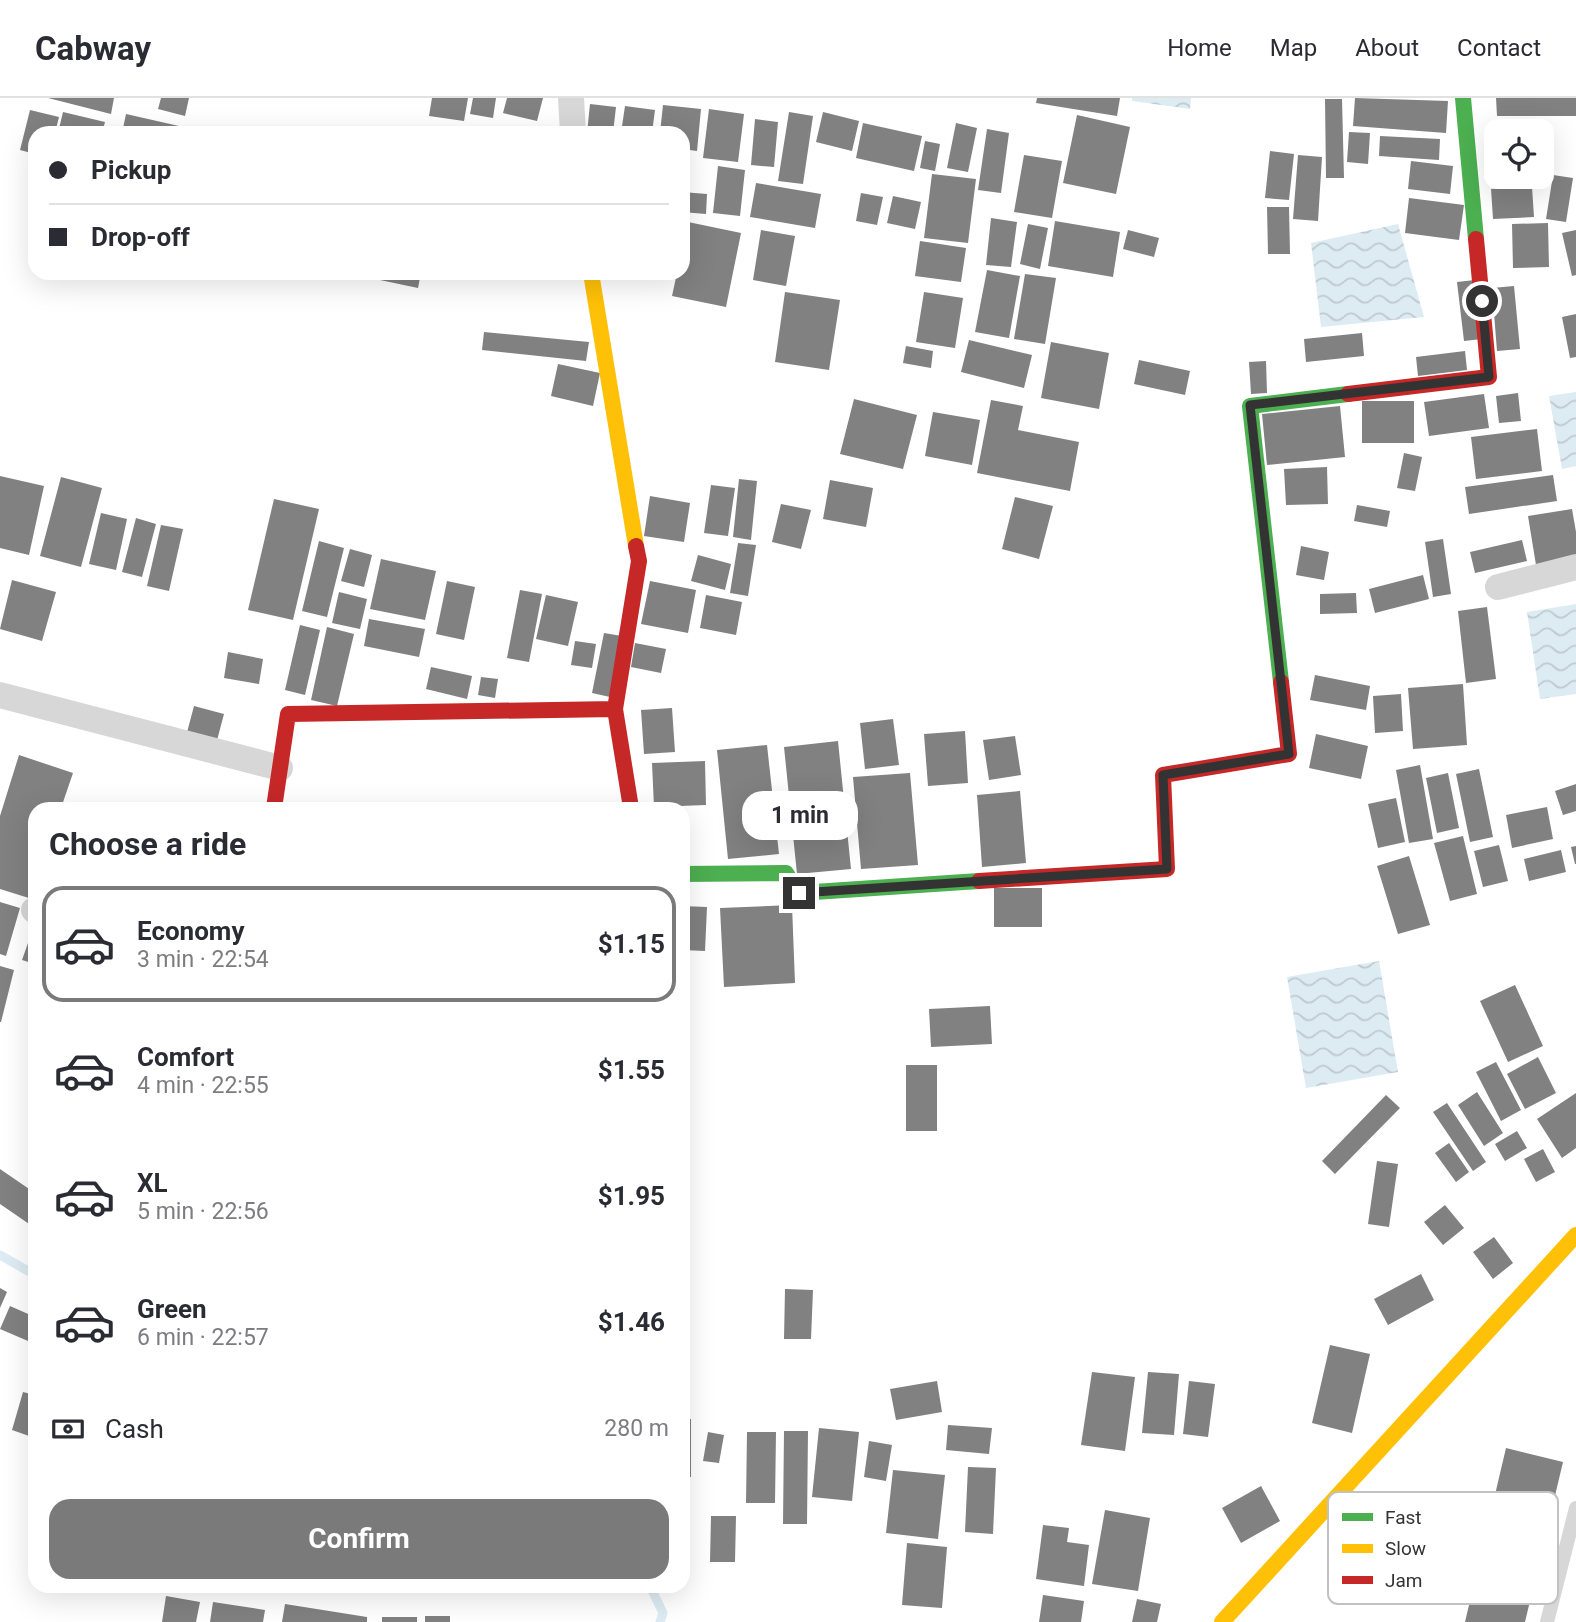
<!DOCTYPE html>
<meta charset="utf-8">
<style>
body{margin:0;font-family:Roboto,sans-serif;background:#f7f7f7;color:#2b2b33;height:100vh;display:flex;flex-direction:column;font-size:26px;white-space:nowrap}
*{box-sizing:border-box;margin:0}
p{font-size:23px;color:#7c7c81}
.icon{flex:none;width:38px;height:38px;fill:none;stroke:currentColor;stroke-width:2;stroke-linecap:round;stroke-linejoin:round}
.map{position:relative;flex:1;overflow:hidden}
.drawer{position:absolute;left:28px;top:704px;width:662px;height:791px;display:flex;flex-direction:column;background:#fff;border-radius:21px;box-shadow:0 7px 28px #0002}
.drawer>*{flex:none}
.top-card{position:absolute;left:28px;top:28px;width:662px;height:154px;border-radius:21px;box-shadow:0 7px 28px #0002;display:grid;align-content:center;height:154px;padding:0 21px;background:#fff}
.tools{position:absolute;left:1484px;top:21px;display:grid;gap:14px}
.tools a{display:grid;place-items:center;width:70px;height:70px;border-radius:14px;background:#fff;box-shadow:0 7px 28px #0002;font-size:35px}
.end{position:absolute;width:32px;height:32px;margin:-16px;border:9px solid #333;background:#fff;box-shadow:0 0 0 4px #fff}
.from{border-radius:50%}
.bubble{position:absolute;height:49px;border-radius:21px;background:#fff;box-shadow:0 7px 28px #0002;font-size:23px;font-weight:700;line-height:49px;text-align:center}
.top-card b{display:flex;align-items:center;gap:24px;height:66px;font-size:26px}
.top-card b+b{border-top:2px solid #e1e1e2}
.top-card i{width:18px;height:18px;background:#2b2b33}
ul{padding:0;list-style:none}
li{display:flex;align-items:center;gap:21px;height:116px;margin:0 14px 10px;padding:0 7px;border:4px solid transparent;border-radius:21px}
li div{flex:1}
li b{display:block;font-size:26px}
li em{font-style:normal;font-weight:700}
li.active{border-color:#7a7a7a}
li>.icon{width:63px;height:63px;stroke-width:1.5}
h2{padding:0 21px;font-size:32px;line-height:84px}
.pay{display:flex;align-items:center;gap:18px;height:77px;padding:0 21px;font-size:26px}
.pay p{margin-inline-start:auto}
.button{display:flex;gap:14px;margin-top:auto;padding:14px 21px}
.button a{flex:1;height:80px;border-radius:21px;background:#7a7a7a;color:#fff;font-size:28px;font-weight:700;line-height:80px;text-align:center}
header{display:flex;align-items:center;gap:42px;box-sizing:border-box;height:98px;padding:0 35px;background:#fff;border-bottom:2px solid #e1e1e2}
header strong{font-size:33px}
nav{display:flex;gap:38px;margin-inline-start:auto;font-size:24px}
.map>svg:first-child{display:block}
.water{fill:url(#water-waves)}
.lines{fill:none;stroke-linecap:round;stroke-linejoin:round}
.stream{stroke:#ddebf3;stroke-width:9}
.building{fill:#818181}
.lane{stroke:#d7d7d7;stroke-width:14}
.street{stroke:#d7d7d7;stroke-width:26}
.fast{stroke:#4caf50;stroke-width:16}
.slow{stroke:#ffc107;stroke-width:16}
.jam{stroke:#c62828;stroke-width:16}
.route{stroke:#333;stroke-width:9}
.key{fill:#fff;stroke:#c2c2c2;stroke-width:2}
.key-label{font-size:19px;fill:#333}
</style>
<header>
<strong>Cabway</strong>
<nav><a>Home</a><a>Map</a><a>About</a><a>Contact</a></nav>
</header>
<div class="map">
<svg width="1576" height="1524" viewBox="0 0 1576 1524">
<defs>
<pattern id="water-waves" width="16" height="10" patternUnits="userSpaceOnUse" patternTransform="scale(1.75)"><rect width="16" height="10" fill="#ddebf3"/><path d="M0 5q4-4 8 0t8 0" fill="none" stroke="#becad1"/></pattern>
</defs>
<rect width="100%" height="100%" fill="#fff"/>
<path class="water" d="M1132,0h59l-1,11 -58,-8z
M1398,126l26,93 -103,10 -10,-84z
M1576,294v74l-14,3 -13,-73z
M1576,506v90l-36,5 -13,-87z
M1379,863l19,111 -92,16 -19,-111z"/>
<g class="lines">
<path class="stream" d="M0,1157l35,20
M650,1488l13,27 -3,9"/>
</g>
<path class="building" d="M48,0h66l-3,16z
M161,0h28l-4,18 -27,-7z
M432,0h36l-4,23 -35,-5z
M473,0h23l-3,20 -23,-4z
M507,0h36l-6,23 -34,-8z
M1037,0h83l-3,18 -81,-13z
M1355,0l93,3 -2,32 -93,-7z
M1496,0h80v18h-79z
M1325,1h17l2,79h-18z
M590,6l26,3 -3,26h-26z
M663,7l38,4 -4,42 -15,-2v-16h-22z
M625,8l30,4 -3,23h-31z
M709,11l35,5 -6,48 -35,-4z
M30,12l29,7 -4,16h-20v21l-15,-4z
M63,14l42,10 -3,11h-44z
M789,14l24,4 -10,68 -25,-3z
M823,14l36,9 -7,30 -36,-9z
M126,16l53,12 -2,7h-55z
M1077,17l53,12 -14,67 -53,-11z
M755,21l23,3 -4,45 -23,-2z
M863,25l59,13 -8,35 -58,-13z
M956,25l21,5 -9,44 -21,-4z
M987,31l22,4 -8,60 -23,-3z
M1349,34l21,1 -2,31 -21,-2z
M1380,38l60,3 -1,21 -60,-4z
M925,43l15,3 -5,27 -15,-3z
M1487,43h9v36h41v8l-48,1z
M1270,53l24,3 -5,46 -24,-2z
M1024,57l38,6 -10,57 -38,-6z
M1298,57l24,2 -4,64 -25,-2z
M1411,63l42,5 -3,28 -42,-5z
M718,68l27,4 -5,46 -27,-3z
M932,76l44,5 -8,64 -44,-5z
M1553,77l20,3 -7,44 -20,-3z
M756,85l65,11 -6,34 -65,-11z
M1532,89l2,30 -41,2 -2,-30z
M682,94l25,2 -1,20 -24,-2z
M861,95l22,4 -6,28 -21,-4z
M893,98l28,6 -6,27 -28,-6z
M1409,100l55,7 -5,35 -54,-7z
M1267,109h22l1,47h-22z
M991,120l26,4 -6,45 -25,-2z
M1055,123l65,11 -7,45 -65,-11z
M688,124l53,11 -15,74 -54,-11 5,-23h5v-27z
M1548,125l1,44 -36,1 -1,-44z
M1028,126l20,4 -8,41 -20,-5z
M761,132l34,6 -9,50 -33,-6z
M1128,132l31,8 -5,19 -31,-8z
M1576,132v45l-4,1 -10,-43z
M920,143l46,7 -5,34 -46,-6z
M987,172l33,6 -11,62 -34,-6z
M361,175h60l-3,15 -57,-12z
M1025,176l31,4 -11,66 -31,-5z
M1475,182l7,59 -18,2 -7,-59z
M1514,188l6,63 -23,2 -5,-63z
M785,194l55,8 -11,70 -54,-8z
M924,194l39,6 -8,50 -39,-6z
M1576,216v43l-6,1 -8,-41z
M484,234l105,10 -3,19 -104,-11z
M1362,235l2,23 -58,6 -2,-23z
M969,242l63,15 -8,33 -63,-16z
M1051,244l58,11 -10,56 -58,-11z
M906,248l27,5 -2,17 -28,-5z
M1465,253l2,19 -49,6 -2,-19z
M1139,262l51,11 -5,24 -51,-11z
M1266,263l1,32 -16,1 -2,-32z
M558,266l42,9 -7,33 -42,-10z
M1518,295l3,28 -22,2 -3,-27z
M1484,296l5,34 -60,8 -5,-34z
M854,301l63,16 -14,54 -63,-15z
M991,302l32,6 -5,24 61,12 -9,49 -93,-18z
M1362,303h52v42h-52z
M1340,308l5,51 -78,8 -5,-51z
M933,314l47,8 -8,45 -47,-9z
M1537,331l5,42 -66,8 -5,-42z
M1404,355l18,4 -7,34 -18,-3z
M1327,369l1,37 -42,1 -2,-36z
M1553,377l4,26 -88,13 -4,-27z
M0,378l44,10 -15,69 -29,-7z
M61,379l41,11 -21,79 -41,-11z
M739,381l18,2 -6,59 -18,-3z
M830,382l43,8 -7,39 -43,-8z
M711,387l24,3 -7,48 -24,-3z
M650,398l40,7 -6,39 -40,-6z
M1015,399l38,9 -14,53 -37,-10z
M274,401l45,10 -26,111 -45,-10z
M781,406l30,6 -10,39 -29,-7z
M1357,407l33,6 -3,16 -33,-6z
M1572,411l4,23v26l-40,7 -8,-49z
M101,415l26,6 -11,51 -27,-6z
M136,420l20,6 -14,53 -20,-5z
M161,427l22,4 -14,62 -22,-5z
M1443,441l8,55 -18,3 -8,-55z
M1522,442l5,21 -52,12 -5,-21z
M319,443l25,7 -17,69 -25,-6z
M738,445l18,2 -8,51 -18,-3z
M1301,448l28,6 -5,28 -28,-5z
M350,451l22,6 -8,32 -23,-6z
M698,457l33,9 -6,26 -34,-9z
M381,461l55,12 -11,49 -55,-11z
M1423,477l6,24 -54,14 -6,-24z
M12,482l44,12 -14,49 -42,-12z
M447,483l28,6 -11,53 -28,-6z
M650,483l46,9 -8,43 -47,-9z
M520,492l22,4 -13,68 -22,-4z
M339,494l28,7 -7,30 -28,-6z
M1356,495l1,20 -37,1v-20z
M546,497l32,7 -10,44 -32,-7z
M706,497l36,7 -6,33 -36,-7z
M1487,509l9,72 -30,4 -8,-72z
M369,521l56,10 -6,28 -55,-11z
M300,527l20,5 -15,65 -20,-5z
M327,529l27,7 -17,72 -26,-6z
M604,535l18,3 -12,61 -18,-4z
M575,543l21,3 -4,24 -21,-3z
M635,545l31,6 -5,24 -30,-6z
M228,554l35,7 -4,25 -35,-6z
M431,569l41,9 -5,23 -41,-10z
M1315,577l55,11 -4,24 -56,-10z
M481,579l17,2 -3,19 -17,-3z
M1463,586l4,61 -54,4 -5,-61z
M1401,596l2,37 -28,2 -2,-37z
M194,608l30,8 -8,30 -30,-8z
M672,610l3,44 -31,2 -3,-44z
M893,621l6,46 -34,4 -5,-46z
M965,633l3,52 -40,3 -4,-52z
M1316,636l52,12 -7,33 -52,-11z
M1015,638l6,39 -32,5 -6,-40z
M838,643l13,128 -54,5 -13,-127z
M767,647l12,109 -51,5 -11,-109z
M19,657l54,18 -12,35h-26v83l-3,8 -32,-10v-73z
M705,663l1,44 -52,2 -2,-44z
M1420,667l13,74 -24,4 -13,-73z
M1479,671l14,68 -23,5 -14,-68z
M910,675l8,92 -57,4 -8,-92z
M1448,675l11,55 -22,5 -11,-55z
M1576,686v27l-13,4 -8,-24z
M1020,693l6,72 -44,4 -5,-72z
M1396,700l9,44 -27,6 -10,-44z
M1547,709l6,32 -41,9 -6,-33z
M682,724h5v35h-5z
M1463,738l14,58 -27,7 -16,-58z
M1499,747l9,36 -25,6 -9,-36z
M1576,748v18h-1l-4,-17z
M1561,752l5,22 -37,9 -5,-22z
M1409,758l21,69 -32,9 -21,-68z
M994,790h48v39h-48z
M0,804l20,6 -14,48 -6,-2z
M792,807l3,78 -71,4 -4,-79z
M682,808l25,1 -2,44 -23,-1z
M34,828h1v38l-13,-4z
M0,868l14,4 -13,52h-1z
M1515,887l28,61 -35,16 -28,-61z
M990,908l2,38 -61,3 -2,-38z
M1538,959l18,36 -31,16 -18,-35z
M1496,964l25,48 -20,11 -25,-49z
M906,967h31v66h-31z
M1477,994l26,41 -19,13 -26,-41z
M1576,995v55l-14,10 -25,-39z
M1386,997l14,13 -65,66 -13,-13z
M1447,1005l39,59 -13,9 -40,-59z
M1517,1033l10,17 -22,13 -10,-17z
M1449,1045l20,29 -13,10 -21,-29z
M1543,1051l12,23 -19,10 -12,-23z
M1377,1063l21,3 -9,63 -21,-3z
M0,1071l35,24v35l-35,-24z
M1445,1107l19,23 -21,17 -19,-23z
M1494,1139l19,26 -20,16 -20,-27z
M1421,1176l13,26 -46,25 -14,-26z
M0,1190l7,4 -7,16z
M785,1191l28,1 -2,49h-27z
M10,1208l25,11v27l-35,-15z
M1330,1247l40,9 -18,79 -40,-10z
M1092,1274l43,5 -10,74 -44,-6z
M1148,1274l31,2 -5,61 -32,-2z
M937,1283l5,31 -46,8 -6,-31z
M1189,1283l26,3 -7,53 -25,-3z
M23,1294l12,3v33l-3,9 -20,-7z
M682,1321h9v58h-9z
M948,1327l44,3 -3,26 -43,-4z
M819,1330l40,4 -7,69 -40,-4z
M784,1333h24l-1,93h-24z
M708,1334l16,3 -5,28 -16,-2z
M747,1334h29l-1,71h-29z
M869,1343l23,4 -6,36 -22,-4z
M1506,1350l57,14 -38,160h-60z
M968,1369l28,1 -3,66 -28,-2z
M893,1372l52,5 -7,64 -52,-6z
M1261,1388l19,35 -39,22 -19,-35z
M1105,1412l45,8 -12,73 -46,-7z
M711,1418h25l-1,46h-25z
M1043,1427l26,3 -2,14 22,3 -5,41 -48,-7z
M907,1445l40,4 -5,61 -40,-3z
M1043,1497l41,6 -3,21h-42z
M166,1498l34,6 -4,20h-34z
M1137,1501l24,5 -4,18h-25z
M213,1504l52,8 -2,12h-53z
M285,1506l82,13v5h-85z
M425,1518h25v6h-25z
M382,1519h35v5h-35z"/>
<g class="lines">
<path class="lane" d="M1547,1524l29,-114"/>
<path class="street" d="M571,0l2,35
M1498,489l78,-20
M0,597l280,73
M34,812h1"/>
<path class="fast" d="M1463,0l13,141
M1281,584l-31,-276 98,-12
M682,776l104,-1 13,20 180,-12"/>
<path class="slow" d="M591,175l45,273
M1222,1524l354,-387"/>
<path class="jam" d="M1348,296l141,-17 -13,-138
M274,710l14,-94 327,-5
M631,710l-16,-99 24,-148 -3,-15
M979,783l188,-12 -4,-94 126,-21 -8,-72"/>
</g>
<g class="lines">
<path class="route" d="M799,795l368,-24 -4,-94 126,-21 -39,-349 239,-28 -7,-76"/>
</g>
<rect x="1328" y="1394" width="230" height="112" rx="10" class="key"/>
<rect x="1342" y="1415" width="31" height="8" fill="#4caf50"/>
<rect x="1342" y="1446" width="31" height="9" fill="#ffc107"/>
<rect x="1342" y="1478" width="31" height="8" fill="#c62828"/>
<g class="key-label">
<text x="1385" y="1426">Fast</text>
<text x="1385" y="1457">Slow</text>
<text x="1385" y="1489">Jam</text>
</g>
</svg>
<div class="tools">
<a><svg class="icon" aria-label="locate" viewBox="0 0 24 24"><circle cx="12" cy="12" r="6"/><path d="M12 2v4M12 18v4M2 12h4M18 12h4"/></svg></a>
</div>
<i class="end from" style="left:1482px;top:203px"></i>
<i class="end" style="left:799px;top:795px"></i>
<div class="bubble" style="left:742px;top:693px;width:116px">1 min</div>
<div class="top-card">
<b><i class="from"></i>Pickup</b>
<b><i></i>Drop-off</b>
</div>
<section class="drawer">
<h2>Choose a ride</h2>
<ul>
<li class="active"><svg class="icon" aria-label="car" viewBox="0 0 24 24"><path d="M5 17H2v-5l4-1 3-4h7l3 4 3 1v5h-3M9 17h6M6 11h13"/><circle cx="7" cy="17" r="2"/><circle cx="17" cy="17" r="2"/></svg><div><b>Economy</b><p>3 min · 22:54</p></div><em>$1.15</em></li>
<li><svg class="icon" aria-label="car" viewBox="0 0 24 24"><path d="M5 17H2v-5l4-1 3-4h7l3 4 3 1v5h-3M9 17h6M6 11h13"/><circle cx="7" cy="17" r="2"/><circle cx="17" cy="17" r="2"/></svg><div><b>Comfort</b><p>4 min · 22:55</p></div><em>$1.55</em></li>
<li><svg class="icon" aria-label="car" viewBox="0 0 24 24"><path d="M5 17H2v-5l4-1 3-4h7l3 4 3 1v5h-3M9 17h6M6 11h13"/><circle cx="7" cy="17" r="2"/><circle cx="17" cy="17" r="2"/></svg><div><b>XL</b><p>5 min · 22:56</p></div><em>$1.95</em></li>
<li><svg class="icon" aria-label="car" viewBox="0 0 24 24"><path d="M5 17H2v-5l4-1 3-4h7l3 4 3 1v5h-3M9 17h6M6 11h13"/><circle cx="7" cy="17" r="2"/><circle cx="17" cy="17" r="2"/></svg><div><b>Green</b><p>6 min · 22:57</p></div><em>$1.46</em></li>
</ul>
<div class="pay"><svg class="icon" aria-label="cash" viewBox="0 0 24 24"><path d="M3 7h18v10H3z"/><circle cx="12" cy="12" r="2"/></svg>Cash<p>280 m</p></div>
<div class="button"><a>Confirm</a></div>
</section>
</div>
